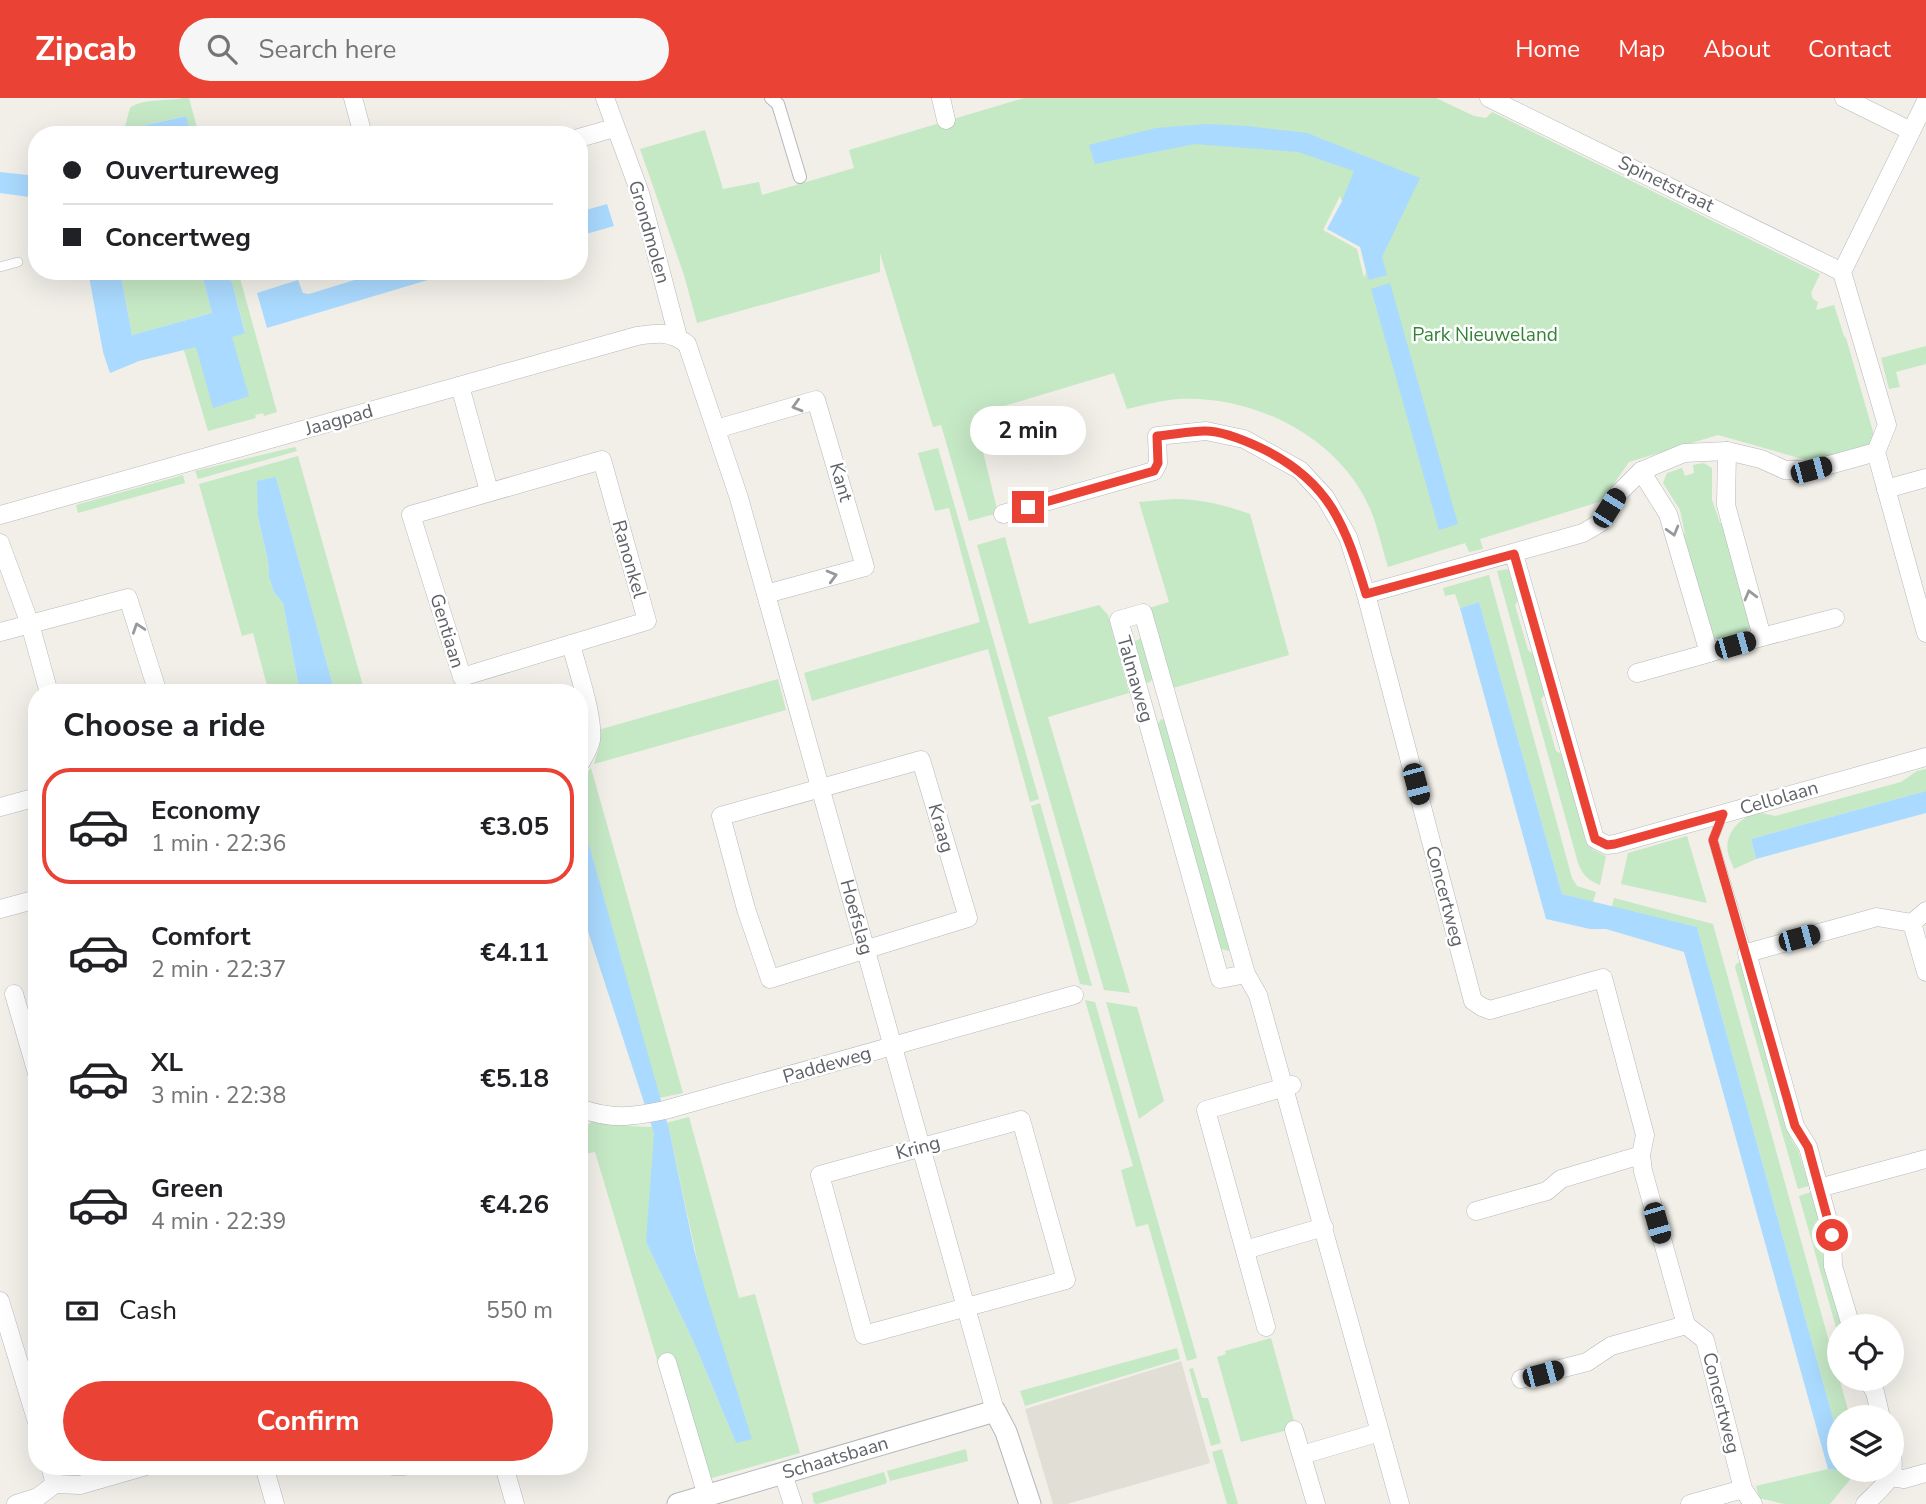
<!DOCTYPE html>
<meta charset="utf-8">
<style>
body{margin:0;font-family:"Nunito Sans",sans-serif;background:#f6f6f6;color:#202124;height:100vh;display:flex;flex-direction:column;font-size:26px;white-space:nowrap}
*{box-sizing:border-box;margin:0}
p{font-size:23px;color:#757577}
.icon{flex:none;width:38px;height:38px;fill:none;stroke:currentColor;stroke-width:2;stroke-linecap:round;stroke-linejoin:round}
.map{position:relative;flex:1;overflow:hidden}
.panel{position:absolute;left:28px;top:586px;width:560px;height:791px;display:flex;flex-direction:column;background:#fff;border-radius:28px;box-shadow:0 7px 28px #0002}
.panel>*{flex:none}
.guide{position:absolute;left:28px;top:28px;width:560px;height:154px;border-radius:28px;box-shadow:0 7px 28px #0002;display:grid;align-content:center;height:154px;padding:0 35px;background:#fff}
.tools{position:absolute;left:1827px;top:1216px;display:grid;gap:14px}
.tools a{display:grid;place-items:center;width:77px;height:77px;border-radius:50%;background:#fff;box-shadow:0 7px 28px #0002;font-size:35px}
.end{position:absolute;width:32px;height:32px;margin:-16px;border:9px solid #ea4335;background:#fff;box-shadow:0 0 0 4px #fff}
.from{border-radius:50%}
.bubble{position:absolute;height:49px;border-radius:24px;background:#fff;box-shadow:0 7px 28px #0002;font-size:23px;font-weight:700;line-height:49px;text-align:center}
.car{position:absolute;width:21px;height:42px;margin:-21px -10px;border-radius:9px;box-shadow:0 0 5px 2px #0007;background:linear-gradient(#222 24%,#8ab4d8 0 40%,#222 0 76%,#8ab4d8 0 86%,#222 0)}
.guide b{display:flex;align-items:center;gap:24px;height:66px;font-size:26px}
.guide b+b{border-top:2px solid #e0e0e0}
.guide i{width:18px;height:18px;background:#202124}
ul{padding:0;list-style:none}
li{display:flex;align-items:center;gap:21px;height:116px;margin:0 14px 10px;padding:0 21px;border:4px solid transparent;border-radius:28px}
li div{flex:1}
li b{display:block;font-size:26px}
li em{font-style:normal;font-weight:700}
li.current{border-color:#ea4335}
li>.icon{width:63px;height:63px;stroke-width:1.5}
h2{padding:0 35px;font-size:32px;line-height:84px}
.pay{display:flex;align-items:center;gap:18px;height:77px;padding:0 35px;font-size:26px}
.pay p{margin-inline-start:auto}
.action{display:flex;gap:14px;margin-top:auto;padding:14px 35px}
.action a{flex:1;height:80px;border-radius:42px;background:#ea4335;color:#fff;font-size:28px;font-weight:700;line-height:80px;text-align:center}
header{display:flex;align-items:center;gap:42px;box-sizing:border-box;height:98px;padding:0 35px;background:#ea4335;color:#fff}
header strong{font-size:33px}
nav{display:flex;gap:38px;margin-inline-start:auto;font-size:24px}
.search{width:490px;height:63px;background:#f6f6f6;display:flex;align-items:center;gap:18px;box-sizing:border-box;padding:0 24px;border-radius:38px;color:#757577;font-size:26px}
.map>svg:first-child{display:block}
.education{fill:#e1ded6}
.green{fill:#c5e8c5;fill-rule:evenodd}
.water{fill:#aadaff}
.pier{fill:#f1efe8}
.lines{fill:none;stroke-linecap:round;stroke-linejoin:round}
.service-casing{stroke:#b5b8bc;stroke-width:10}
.pedestrian-casing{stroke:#b5b8bc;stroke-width:14}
.minor-casing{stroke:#b5b8bc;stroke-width:19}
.tertiary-casing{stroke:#b5b8bc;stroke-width:23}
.service{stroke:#fff;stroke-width:9}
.pedestrian{stroke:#fff;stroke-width:12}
.minor{stroke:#fff;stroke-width:18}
.tertiary{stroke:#fff;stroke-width:21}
.oneway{stroke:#979a9d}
.route{stroke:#ea4335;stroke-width:9}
.labels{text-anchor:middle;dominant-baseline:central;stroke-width:5;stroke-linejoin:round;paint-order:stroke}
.street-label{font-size:19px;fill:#5f6368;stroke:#fff}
.park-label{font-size:19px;fill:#348238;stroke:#fff}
</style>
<header>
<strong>Zipcab</strong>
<div class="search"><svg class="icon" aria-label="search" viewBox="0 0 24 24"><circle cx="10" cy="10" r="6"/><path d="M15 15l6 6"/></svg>Search here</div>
<nav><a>Home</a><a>Map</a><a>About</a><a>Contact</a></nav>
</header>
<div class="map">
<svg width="1926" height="1406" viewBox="0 0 1926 1406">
<rect width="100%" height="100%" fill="#f1efe8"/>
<path class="education" d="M1181,1263l29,102 -143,41h-14l-28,-95z"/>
<path class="green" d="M182,0h7l10,37h-8l-6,-19 -61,14 6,-22c13,-10 35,-6 52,-10z
M1024,0h412l38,18 12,2 6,-6 328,162 -9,19 2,6 5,3 -2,8 18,-5 10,31 2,2 32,111 -54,16 -106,-30 -89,27 -27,39 -122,38 3,10 -14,3 -4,-9 -77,24c-6,-19 -10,-39 -17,-56 -30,-73 -116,-116 -192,-112 -17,1 -35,6 -52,10l-13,-36 -140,42 24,98 -29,8 -28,-96 -8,2 -53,-174v19l-183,51 -13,-48 -44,-126 65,-19 18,59 36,-7 3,13 92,-27 -5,-18z
M120,173h81l11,42 -80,22z
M229,173h9l39,141 -13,4 -1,-3 -8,2 1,3 -48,13 -24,-81 61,-18z
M1926,248v18l-30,8 4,15 -11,2 -8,-31z
M295,349l2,4 -99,28 -3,-8z
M938,350l101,351 -9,3 -42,-153 -176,52 -8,-28 176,-51 -31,-114 -14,3 -17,-58z
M298,358l67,237h-30l-59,-216 -18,40 10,44 1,16 5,15 9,11 17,90h-19l-2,-3 -10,3 -16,-60 -11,3 -43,-152z
M1704,365l8,5v32l8,23h5l27,102c-7,11 -27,17 -40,13l-33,-102 6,-2 -5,-24 -17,-27 4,-10 15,-5 3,8 9,-3 -1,-8z
M183,377l2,8 -107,30 -2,-8z
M1174,401c28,0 50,6 76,15l39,141 -116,33 -24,-80 20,-6 -30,-100z
M1005,439l24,87 70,-19 9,10 21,78 -81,24 82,276 -26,-3 -127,-445z
M1507,471l4,3 8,27 -4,6 13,45 6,5 11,39 -4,5 15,52 6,3 25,88 5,7 14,7 -6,29c-12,-5 -17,-9 -22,-22l-81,-292z
M1489,477l83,303 5,8 19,6 -3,10 -31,-8 -83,-292 -19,6 -5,-14 -10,2 -2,-8z
M1142,540l13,38 -6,7 -7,-3 -9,-35 2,-4z
M778,581l8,31 -192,54 5,-17 -1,-17z
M1161,621l8,4 62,221 -2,7 -12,-3 -61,-221z
M591,670l92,325 -24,5 -73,-264 -7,2v-55z
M1926,671v22l-175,48 5,20 -22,10c-2,-5 -5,-11 -6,-16 -4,-19 12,-37 31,-40 5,0 11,2 16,3l126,-34 16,-11z
M1040,705l52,183 -12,-2 -49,-178z
M1687,738l20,67 -86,-19 7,-31z
M1614,800l99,26 137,493 -11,1v22l-142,-513 -85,-20z
M1741,864l50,177 7,11 11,36 -11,3 -63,-222 2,-4z
M1085,902l10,2 102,356 -10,3 -39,-137 -12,3 -15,-57 12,-4z
M1106,904l31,5 27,94 -25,18z
M689,1019l50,181 16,-4 45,159 -106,30 -99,-331 -16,3v-34l10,3 5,-4 35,6 21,1zM669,1031c22,105 46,209 67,314l-41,-98 -49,-103z
M1811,1094l10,38 3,29 19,67h-4v12l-40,-142z
M1271,1240l25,90 -55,14 -24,-85 9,-3 -1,-3z
M1177,1250l3,11 -155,47 -5,-15z
M1193,1270l9,30h6l13,45 -10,3 -22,-77z
M966,1351l2,12 -78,20 -3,-10z
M1222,1351l16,55h-11l-15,-52z
M1839,1369v3h19l-28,34h-46l-25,-6 -3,-12 72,-17 8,1z
M884,1374l3,10 -2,2 -68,20 -3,-1 -2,-10z"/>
<path class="water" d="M186,18l5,19h-68l1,-5z
M1207,26l40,2 60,7 113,45 -38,79 5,18 -18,5 -9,-33 -34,-18 16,-28 12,-30 -56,-19 -103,-8 -100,20 -6,-19 67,-17z
M0,74l37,4v22l-37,-5z
M607,106l7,22 -35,10v-24z
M88,173h32l12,64 80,-22 -11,-42h28l16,62 -13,4 17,59 -36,12 -17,-61 -57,14 -29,12 -7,-21z
M384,173h74l-191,57 -10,-35 41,-13 5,13 6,1z
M1390,185l68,241 -19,6 -68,-241z
M276,379l59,216h-35l-17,-90 -9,-11 -5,-15 -1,-16 -10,-44 -1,-36z
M1479,504l83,292 135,33 142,513v27l-2,3 -9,-1 -144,-517 -78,-23h-16l-44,-10 -86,-311z
M1926,693v22l-170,46 -5,-20z
M586,736l83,295 25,120 11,41 47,149 -16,4 -41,-98 -49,-103 8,-109 -75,-229v-68z"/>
<path class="pier" d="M1340,98l2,5 -15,28 33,18 6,25 -2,6 -7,-29 -34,-19z"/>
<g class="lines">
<g class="service-casing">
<path id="service" d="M0,169l18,-5
M1723,716l-10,26 34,113"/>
</g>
<g class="pedestrian-casing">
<path id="pedestrian" d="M771,0l7,6 22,73
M579,1030l5,-18"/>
</g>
<g class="minor-casing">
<g id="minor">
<path d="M353,0l10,37"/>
<path d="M605,0l35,95 38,144"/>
<path d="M941,0l5,22"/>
<path d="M1489,0l353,174"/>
<path d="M1844,0l67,33"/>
<path d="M1926,3l-84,171 45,153 -11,27 50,181"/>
<path d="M579,40l35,-10"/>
<path d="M460,288l29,105"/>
<path d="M716,331l100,-29 49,167 -99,27"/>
<path d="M602,362l45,161 -185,56 -51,-162z"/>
<path d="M1641,373l27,43 41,139 53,-16 -36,-132 1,-54"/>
<path d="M1886,391l40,-11"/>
<path d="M1003,416l151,-43 4,-8 -1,-27 49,-5 38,8 56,31 25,27 23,40 18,57 107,407 9,6 8,3 113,-32 42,157 -4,20 2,16 43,154 19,15 38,149 10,15"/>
<path id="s1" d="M0,417l637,-179c21,-3 33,-5 50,8l52,154 256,913"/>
<path d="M0,445l30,81 19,69"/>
<path d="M1514,456l81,285 12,6 8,-1 311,-87"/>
<path d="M1366,496l217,-61 17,-10 18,-29 23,-23 43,-18 43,-2 34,8 24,11h26l65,-18"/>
<path d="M0,534l128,-34 30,95"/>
<path d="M1762,539l73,-19"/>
<path d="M571,546c6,25 23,72 20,96 -2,9 -7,17 -12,25"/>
<path d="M1637,575l72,-20"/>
<path d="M921,662l47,158 -198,61 -24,-70 -25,-93z"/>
<path d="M0,709l37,-10"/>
<path d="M0,811l37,-10"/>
<path d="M1912,825l14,49"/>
<path d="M1246,876l-26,5 -101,-359 24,-7 103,361 12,21 142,509"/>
<path d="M14,896l23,79"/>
<path d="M579,1010c33,12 53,9 86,2l409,-115"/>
<path d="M1021,1022l45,160 -202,55 -44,-160z"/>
<path d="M1819,1090l107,-29"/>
<path d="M1476,1113l71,-20 14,-12 80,-24"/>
<path d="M1245,1152l79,-23"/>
<path d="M0,1203l37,121"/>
<path d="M1851,1228l-18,-60 -1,-31 -24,-88 -13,-21 -48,-173 130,-36 35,6 14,-12"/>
<path d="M1266,1229l-60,-217 86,-25"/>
<path d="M667,1264l40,134"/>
<path d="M1521,1281l66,-17 24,-16 75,-21"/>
<path d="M1867,1281l8,13 6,26"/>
<path d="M1294,1332l22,74"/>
<path d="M1302,1357l78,-23"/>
<path d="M264,1368l11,38"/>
<path d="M393,1368h11"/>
<path d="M504,1368l11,38"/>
<path d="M783,1376l10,30"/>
<path d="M1891,1379l13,2 22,-6"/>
<path d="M55,1386l25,1 66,-19"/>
<path d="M16,1406l22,-7 17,-13 -5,-18"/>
<path d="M1690,1406l53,-15"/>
<path d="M1865,1406c14,-14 32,-26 27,-47"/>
</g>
</g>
<g class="tertiary-casing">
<g id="tertiary">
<path id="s2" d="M678,1406l317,-93 11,21 24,72"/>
</g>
</g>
<use href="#service" class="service"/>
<use href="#pedestrian" class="pedestrian"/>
<use href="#minor" class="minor"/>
<use href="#tertiary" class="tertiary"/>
</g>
<defs><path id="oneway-chevron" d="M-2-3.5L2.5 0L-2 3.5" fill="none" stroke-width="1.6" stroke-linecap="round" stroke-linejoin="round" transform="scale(1.75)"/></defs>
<g class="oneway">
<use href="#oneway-chevron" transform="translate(797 308) rotate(164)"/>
<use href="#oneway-chevron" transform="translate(1673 433) rotate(74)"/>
<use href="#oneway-chevron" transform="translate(832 478) rotate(-15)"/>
<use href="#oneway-chevron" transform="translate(1750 497) rotate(-105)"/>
<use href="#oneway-chevron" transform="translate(138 530) rotate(-108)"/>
</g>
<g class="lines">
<path class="route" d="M1028,409l126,-36 4,-8 -1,-27c15,-1 32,-5 48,-5 18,0 39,9 56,17 69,33 84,77 105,146l148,-40 81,285 12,6 8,-1 108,-30 -10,26 82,286 13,21 24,88"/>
</g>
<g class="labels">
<g class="street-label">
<text transform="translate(1666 86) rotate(26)">Spinetstraat</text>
<text transform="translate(649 134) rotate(74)">Grondmolen</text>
<text transform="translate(339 322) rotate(-16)">Jaagpad</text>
<text transform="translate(841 384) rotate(74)">Kant</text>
<text transform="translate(629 461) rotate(74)">Ranonkel</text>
<text transform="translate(447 533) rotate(73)">Gentiaan</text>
<text transform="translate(1135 581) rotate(74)">Talmaweg</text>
<text transform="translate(1779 700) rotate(-16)">Cellolaan</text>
<text transform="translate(941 730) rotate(74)">Kraag</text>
<text transform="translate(1445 798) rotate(75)">Concertweg</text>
<text stroke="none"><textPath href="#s1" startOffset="1312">Hoefslag</textPath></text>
<text transform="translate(827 967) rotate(-16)">Paddeweg</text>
<text transform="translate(918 1050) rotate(-15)">Kring</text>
<text transform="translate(1721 1305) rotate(76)">Concertweg</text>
<text stroke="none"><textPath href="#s2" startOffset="164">Schaatsbaan</textPath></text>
</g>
<g class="park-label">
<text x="1485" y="237">Park Nieuweland</text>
</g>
</g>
</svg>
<div class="tools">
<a><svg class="icon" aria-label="locate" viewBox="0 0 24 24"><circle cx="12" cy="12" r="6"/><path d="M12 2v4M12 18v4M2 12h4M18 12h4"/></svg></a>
<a><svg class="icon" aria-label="layers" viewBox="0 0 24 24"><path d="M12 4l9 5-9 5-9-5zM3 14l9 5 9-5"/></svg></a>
</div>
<i class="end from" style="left:1832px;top:1137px"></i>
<i class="end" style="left:1028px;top:409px"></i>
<div class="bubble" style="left:970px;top:308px;width:116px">2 min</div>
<i class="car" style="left:1811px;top:372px;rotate:75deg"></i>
<i class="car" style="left:1609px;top:410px;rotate:32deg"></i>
<i class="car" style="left:1735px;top:547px;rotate:74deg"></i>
<i class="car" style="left:1416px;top:686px;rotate:165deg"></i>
<i class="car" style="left:1799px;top:840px;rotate:75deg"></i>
<i class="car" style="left:1657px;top:1125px;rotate:164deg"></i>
<i class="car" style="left:1543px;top:1276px;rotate:75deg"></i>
<div class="guide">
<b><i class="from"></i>Ouvertureweg</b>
<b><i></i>Concertweg</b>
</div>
<section class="panel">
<h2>Choose a ride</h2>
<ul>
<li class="current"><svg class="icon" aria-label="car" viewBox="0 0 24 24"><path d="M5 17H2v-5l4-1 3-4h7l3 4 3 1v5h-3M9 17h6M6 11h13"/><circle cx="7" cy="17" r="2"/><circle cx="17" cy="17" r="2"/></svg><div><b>Economy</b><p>1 min · 22:36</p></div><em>€3.05</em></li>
<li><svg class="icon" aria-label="car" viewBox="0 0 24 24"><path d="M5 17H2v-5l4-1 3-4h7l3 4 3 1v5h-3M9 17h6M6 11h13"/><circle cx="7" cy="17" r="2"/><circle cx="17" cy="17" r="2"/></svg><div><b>Comfort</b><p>2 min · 22:37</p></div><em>€4.11</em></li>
<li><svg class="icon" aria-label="car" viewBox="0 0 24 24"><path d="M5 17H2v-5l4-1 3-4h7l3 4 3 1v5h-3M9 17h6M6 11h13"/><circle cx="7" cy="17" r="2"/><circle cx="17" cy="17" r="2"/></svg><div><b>XL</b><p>3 min · 22:38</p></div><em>€5.18</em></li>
<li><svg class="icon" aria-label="car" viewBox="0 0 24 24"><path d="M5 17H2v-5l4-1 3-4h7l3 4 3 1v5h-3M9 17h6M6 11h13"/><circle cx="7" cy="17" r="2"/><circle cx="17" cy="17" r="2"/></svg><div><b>Green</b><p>4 min · 22:39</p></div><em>€4.26</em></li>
</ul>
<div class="pay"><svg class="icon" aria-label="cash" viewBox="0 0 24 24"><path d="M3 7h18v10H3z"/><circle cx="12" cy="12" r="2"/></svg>Cash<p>550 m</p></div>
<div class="action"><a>Confirm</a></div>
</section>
</div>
